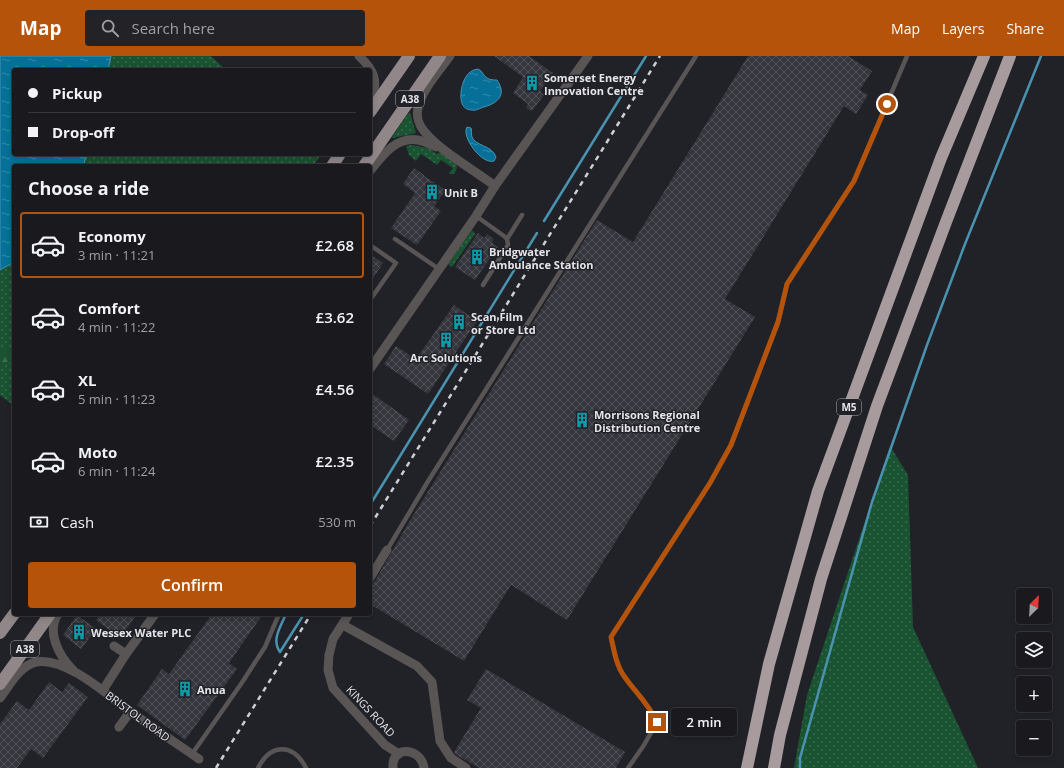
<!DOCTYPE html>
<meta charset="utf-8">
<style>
body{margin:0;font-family:"Open Sans",sans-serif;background:#222227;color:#f1f3f6;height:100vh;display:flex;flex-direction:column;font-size:15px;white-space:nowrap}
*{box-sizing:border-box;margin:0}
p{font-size:13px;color:#9fa0a4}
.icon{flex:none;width:22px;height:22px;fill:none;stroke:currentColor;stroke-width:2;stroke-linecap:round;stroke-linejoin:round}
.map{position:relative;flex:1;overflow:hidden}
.details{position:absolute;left:12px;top:108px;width:360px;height:452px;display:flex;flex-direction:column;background:#19191e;border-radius:4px;box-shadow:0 2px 6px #0003,0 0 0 1px #37383c}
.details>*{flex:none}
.hud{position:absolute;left:12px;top:12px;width:360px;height:88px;border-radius:4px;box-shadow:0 2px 6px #0003,0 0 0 1px #37383c;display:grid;align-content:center;height:88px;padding:0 16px;background:#19191e}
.needle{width:26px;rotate:24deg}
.tools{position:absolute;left:1016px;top:532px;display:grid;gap:8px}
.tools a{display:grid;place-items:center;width:36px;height:36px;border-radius:4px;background:#19191e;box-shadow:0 2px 6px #0003,0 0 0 1px #37383c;font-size:20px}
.end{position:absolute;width:18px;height:18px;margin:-9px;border:5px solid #b45309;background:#fff;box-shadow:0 0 0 2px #fff}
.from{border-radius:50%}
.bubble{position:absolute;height:28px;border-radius:4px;background:#19191e;box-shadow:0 2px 6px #0003,0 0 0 1px #37383c;font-size:13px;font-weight:600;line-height:28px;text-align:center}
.hud b{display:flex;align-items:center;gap:14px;height:38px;font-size:15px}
.hud b+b{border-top:1px solid #37383c}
.hud i{width:10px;height:10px;background:#f1f3f6}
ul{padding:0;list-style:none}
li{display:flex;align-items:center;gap:12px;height:66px;margin:0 8px 6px;padding:0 8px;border:2px solid transparent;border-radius:4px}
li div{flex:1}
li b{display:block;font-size:15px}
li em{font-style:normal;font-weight:600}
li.current{border-color:#b45309}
li>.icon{width:36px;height:36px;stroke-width:1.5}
h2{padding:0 16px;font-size:18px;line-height:48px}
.pay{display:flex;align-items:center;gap:10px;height:44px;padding:0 16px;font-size:15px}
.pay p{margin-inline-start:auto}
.primary-button{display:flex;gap:8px;margin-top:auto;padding:8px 16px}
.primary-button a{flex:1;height:46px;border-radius:4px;background:#b45309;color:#fff;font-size:16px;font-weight:600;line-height:46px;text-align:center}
header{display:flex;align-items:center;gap:24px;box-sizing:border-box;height:56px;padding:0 20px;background:#b45309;color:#fff}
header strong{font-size:19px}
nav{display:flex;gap:22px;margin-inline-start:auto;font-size:14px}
.search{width:280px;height:36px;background:#222227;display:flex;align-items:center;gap:10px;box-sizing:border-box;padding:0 14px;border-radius:4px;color:#9fa0a4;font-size:15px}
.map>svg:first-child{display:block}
.grass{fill:url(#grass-dots)}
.forest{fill:url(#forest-firs)}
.water{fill:url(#water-ripples);stroke:#4993b0}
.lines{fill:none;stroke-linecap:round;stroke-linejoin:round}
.stream{stroke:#4993b0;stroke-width:2.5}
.building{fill:url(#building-cross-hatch)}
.lane{stroke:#595555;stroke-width:4.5}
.street{stroke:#595555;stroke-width:9}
.primary{stroke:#918789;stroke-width:12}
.highway{stroke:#a79b9d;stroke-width:12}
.rail{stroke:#ceced3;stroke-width:2.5;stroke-dasharray:5 5;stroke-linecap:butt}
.route{stroke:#b45309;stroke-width:5}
.labels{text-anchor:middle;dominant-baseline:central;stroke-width:3;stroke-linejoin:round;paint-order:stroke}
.shield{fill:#212128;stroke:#aaaaaf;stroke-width:1}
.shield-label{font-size:10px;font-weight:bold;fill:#e4e4e9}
.poi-label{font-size:11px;font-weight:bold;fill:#e4e4e9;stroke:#212128;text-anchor:start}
.street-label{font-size:11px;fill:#e4e4e9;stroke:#212128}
</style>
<header>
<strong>Map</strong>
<div class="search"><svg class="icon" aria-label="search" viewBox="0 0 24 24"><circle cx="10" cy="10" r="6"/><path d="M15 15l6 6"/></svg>Search here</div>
<nav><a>Map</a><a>Layers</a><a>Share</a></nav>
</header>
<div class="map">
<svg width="1064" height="712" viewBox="0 0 1064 712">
<defs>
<pattern id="grass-dots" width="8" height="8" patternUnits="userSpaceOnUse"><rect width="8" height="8" fill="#1a5331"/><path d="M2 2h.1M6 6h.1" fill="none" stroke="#3b6c4f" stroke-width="1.8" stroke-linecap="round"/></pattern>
<pattern id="forest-firs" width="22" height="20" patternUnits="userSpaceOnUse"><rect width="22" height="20" fill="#1a5331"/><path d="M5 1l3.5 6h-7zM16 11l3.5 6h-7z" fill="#3b6c4f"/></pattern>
<pattern id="water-ripples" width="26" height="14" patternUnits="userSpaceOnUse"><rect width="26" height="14" fill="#067098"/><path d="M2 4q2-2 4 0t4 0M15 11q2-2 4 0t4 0" fill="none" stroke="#368bab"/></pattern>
<pattern id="building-cross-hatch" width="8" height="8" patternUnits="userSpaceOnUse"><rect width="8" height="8" fill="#35363d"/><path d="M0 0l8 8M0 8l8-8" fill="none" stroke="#525359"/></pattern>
</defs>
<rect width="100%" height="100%" fill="#212128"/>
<path class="grass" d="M111,0h100l15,14h-118z
M410,57l6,20 -23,5 -1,-1 16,-23z
M412,89l16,3 9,6 3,-2 16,12c2,3 0,7 -2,10h-4l-1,-1 4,-5 -12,-8 -4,5 -16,-11 -5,7 -7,-6 -3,-9z
M87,98h231l2,2 -7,10h-230z
M472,174l3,4 -23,33 -4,-3z
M14,206v86l-14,1v-79z
M14,305v45l-14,-11v-32z
M890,390l18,29 5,152 65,141h-184l13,-73z"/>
<path class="forest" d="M3,292h11v13l-14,2v-14z"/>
<path class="water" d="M0,0h111l-3,14h-94v84h73l-4,12h-69v96l-14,8z
M478,13c5,2 5,7 9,9 3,2 7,2 10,2 10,15 1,23 -13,27 -4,1 -8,4 -12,3 -14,0 -12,-18 -9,-27 3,-8 7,-13 15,-14z
M467,71l4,1c1,2 0,7 1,9 3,9 20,8 24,20l-2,4c-12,4 -33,-24 -27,-34z"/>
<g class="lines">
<path class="stream" d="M544,165l102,-165
M370,449l167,-272
M286,558c-5,12 -15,26 -6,38l24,-38
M800,712v-10l72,-256 55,-157 38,-101 76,-188"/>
</g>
<path class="building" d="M494,0h35l24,17 -13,18 4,4 -12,16 -6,-3 2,-4 -15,-11 10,-16z
M748,0h100l24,15 -12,19 8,5 -12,19 -12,-8 -119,193 30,18 -188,303 -56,-35 -47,76 -94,-57v-17l5,-6 34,-59 188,-302 36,22z
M414,112l10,7v1l22,14 -12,16 7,5 -24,34 -26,-17 24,-35 -12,-9z
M478,177l6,5 3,-4 7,5 -2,4 6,4 -23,33 -20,-13z
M370,198l13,9 -13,20z
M454,249l23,16 -49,73 -44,-30 12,-18 20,13z
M370,336l39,28 -15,21 -24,-16z
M101,558h36l-17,24 -24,-18z
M212,558h51l-34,49 8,6 -52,71 -48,-35 25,-36 7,5z
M77,559l19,14 -15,20 -18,-14z
M486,613l139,83 -9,16h-137l-24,-14 -1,-2 27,-44 -14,-8z
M49,626l13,10 7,-9 19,14 -45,61 -12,-9 -14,19h-17v-44l17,-23 12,9z"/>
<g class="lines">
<path class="lane" d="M476,160l28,20 3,3 1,6 -25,40
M395,183l44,30
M507,183l15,-24
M370,189l26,18 -26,37
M387,494l40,-67 269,-427
M192,698l49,-70 24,-37 14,-33
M258,712c13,-25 35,-25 48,0
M628,712l16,-23 13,-23c-9,-19 -22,-30 -33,-46 -8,-12 -10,-26 -13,-39l99,-154 21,-38 47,-123 9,-38 67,-103 53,-125"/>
<path class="street" d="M359,0c14,13 21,25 11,43
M370,115c12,-15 26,-35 48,-31 6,1 12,4 18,7
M495,130l93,-130
M370,313l106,-153 19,-30c-21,-16 -55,-35 -71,-55 -5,-6 -8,-15 -6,-23 3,-17 22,-38 32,-52
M370,522l17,-28
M58,558c-12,18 1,42 15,56
M349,558l-16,25 -4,16 -1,15 5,18 52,57 14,9
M343,569l74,41 15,16 8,59 11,17 15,10
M114,590l12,8 29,-40
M103,634l23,-36
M0,642c10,-13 19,-32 36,-36 29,-6 73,34 95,50 22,16 45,31 68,47
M119,671l11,-15
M393,712c-2,-23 28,-21 31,0"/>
<path class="primary" d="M370,56l39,-56
M332,110l8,-12
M364,110l76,-110
M0,577l14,-19
M0,628l50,-70"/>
<path class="highway" d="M747,712l22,-104 49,-173 123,-333 43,-102
M774,712l6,-33 41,-156 56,-173 69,-184 64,-166"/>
<path class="rail" d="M370,470l290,-470
M216,712l95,-154"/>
</g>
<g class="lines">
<path class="route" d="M657,666c-9,-19 -22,-30 -33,-46 -8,-11 -10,-26 -13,-39l99,-154 21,-38 47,-123 9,-38 67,-103 33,-77"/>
</g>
<defs>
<g id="building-bare" transform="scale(1.2)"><path d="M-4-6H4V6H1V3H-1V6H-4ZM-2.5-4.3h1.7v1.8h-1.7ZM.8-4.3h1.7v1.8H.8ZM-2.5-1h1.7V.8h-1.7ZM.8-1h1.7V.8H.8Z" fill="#0f9aa8" stroke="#212128" stroke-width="2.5" paint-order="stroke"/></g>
</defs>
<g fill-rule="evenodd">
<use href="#building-bare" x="532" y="27"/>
<use href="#building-bare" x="432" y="136"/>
<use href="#building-bare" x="477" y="201"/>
<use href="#building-bare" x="459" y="266"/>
<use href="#building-bare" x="446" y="284"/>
<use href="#building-bare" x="582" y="364"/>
<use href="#building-bare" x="79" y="576"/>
<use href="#building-bare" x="185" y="633"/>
</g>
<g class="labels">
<g class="shield">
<rect x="396" y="35" width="28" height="16" rx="3"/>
<rect x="837" y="343" width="24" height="16" rx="3"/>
<rect x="11" y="585" width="28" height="16" rx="3"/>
</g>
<g class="shield-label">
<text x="410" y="43">A38</text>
<text x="849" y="351">M5</text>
<text x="25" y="593">A38</text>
</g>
<g class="poi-label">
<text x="544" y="21">Somerset Energy<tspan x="544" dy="13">Innovation Centre</tspan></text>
<text x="444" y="136">Unit B</text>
<text x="489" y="195">Bridgwater<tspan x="489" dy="13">Ambulance Station</tspan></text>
<text x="471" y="260">Scan Film<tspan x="471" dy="13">or Store Ltd</tspan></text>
<text x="446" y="301" text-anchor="middle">Arc Solutions</text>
<text x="594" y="358">Morrisons Regional<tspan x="594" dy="13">Distribution Centre</tspan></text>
<text x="91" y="576">Wessex Water PLC</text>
<text x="197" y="633">Anua</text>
</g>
<g class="street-label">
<text transform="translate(371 655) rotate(47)">KINGS ROAD</text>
<text transform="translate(138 660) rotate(36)">BRISTOL ROAD</text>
</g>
</g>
</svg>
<div class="tools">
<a><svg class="needle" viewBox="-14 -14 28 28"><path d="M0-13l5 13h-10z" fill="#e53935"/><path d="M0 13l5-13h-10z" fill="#9fa0a4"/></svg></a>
<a><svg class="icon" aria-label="layers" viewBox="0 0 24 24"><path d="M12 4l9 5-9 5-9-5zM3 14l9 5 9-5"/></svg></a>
<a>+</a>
<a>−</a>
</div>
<i class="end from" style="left:887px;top:48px"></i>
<i class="end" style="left:657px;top:666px"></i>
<div class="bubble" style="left:671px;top:652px;width:66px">2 min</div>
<div class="hud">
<b><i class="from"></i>Pickup</b>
<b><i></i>Drop-off</b>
</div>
<section class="details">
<h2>Choose a ride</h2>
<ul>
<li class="current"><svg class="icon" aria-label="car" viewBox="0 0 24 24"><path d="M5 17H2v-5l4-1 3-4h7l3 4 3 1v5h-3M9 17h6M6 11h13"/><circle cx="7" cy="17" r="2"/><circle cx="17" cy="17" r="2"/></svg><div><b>Economy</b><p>3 min · 11:21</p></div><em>£2.68</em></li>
<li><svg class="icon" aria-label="car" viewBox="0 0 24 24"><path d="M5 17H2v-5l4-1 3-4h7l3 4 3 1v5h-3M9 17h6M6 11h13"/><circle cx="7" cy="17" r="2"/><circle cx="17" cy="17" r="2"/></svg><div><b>Comfort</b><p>4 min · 11:22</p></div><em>£3.62</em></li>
<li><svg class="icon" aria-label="car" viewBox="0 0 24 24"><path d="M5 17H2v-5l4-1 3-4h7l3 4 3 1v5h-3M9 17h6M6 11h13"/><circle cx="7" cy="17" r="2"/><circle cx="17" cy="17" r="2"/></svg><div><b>XL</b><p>5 min · 11:23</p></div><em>£4.56</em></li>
<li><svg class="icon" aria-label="car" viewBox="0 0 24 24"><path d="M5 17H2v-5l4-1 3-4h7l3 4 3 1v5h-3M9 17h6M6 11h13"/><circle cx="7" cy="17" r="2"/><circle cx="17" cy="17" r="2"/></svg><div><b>Moto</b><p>6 min · 11:24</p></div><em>£2.35</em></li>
</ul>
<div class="pay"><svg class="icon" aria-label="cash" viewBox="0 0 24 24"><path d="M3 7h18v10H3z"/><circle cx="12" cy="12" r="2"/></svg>Cash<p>530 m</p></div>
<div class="primary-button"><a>Confirm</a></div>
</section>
</div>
